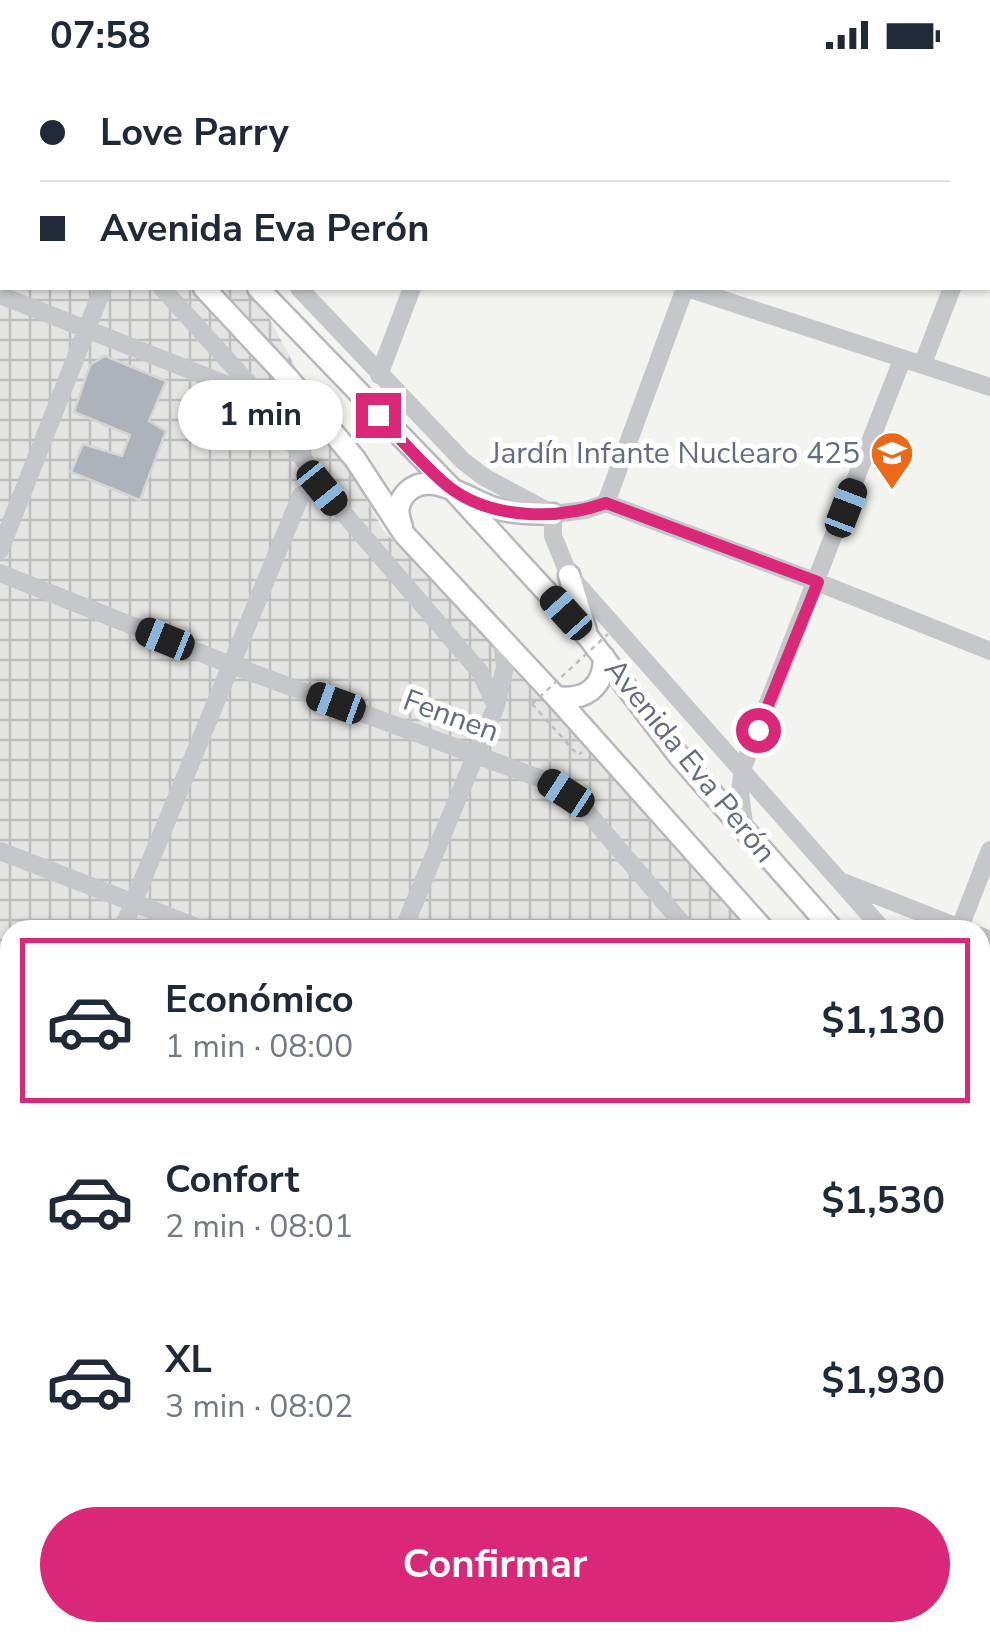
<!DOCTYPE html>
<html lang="es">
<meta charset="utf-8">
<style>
body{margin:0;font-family:"Nunito Sans",sans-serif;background:#f6f6f7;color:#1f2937;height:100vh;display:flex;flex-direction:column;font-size:38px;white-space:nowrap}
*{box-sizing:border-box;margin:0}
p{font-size:32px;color:#747a83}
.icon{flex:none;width:55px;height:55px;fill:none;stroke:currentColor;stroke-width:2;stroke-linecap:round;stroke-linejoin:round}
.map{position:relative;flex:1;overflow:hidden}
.details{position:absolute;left:0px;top:850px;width:990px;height:722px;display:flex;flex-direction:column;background:#fff;border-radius:30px 30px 0 0;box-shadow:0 2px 8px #0004}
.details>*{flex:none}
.hud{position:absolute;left:0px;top:0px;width:990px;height:220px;box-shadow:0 2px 8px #0004;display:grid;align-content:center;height:220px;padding:0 40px;background:#fff}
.end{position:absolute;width:45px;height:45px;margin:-22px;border:12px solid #db2777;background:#fff;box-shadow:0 0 0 5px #fff}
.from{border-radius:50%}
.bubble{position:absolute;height:70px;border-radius:35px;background:#fff;box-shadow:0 2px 8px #0004;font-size:32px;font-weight:700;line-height:70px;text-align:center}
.car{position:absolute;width:30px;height:60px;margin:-30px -15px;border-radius:12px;box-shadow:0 0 8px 2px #0007;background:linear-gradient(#222 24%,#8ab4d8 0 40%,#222 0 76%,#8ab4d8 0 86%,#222 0)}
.hud b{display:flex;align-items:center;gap:35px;height:95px;font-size:38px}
.hud b+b{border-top:2px solid #e0e1e3}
.hud i{width:25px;height:25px;background:#1f2937}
ul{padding:18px 0 0;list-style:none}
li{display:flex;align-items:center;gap:30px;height:165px;margin:0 20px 15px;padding:0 20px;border:5px solid transparent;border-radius:0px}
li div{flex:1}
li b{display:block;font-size:38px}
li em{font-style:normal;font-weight:700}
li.on{border-color:#db2777}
li>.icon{width:90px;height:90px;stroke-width:1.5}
.cta{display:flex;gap:20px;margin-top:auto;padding:20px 40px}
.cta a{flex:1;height:115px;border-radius:60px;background:#db2777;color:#fff;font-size:40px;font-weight:700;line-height:115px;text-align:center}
.status{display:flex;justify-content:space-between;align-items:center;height:70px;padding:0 50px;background:#fff;direction:ltr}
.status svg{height:28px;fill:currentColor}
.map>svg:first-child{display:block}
.industrial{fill:url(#industrial-grid)}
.building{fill:#adb3ba;stroke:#d4d5d2;stroke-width:2.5}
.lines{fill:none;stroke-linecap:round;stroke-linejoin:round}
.major-casing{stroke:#b5b8bc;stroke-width:25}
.path{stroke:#bcbdc0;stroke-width:2.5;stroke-dasharray:5 5;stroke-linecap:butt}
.minor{stroke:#c5c7cb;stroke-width:18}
.major{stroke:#fff;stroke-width:20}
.path-bridge{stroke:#bcbdc0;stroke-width:2.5;stroke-dasharray:5 5;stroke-linecap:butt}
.route{stroke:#db2777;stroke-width:12}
.labels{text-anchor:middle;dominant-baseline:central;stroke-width:10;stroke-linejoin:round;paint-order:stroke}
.poi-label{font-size:30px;fill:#616e82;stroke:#fff;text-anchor:end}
.street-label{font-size:30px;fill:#616e82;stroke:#fff}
</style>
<div class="status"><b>07:58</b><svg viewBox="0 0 49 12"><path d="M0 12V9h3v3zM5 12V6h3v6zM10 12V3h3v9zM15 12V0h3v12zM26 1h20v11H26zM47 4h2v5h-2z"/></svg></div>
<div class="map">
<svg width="990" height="1572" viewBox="0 0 990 1572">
<defs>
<pattern id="industrial-grid" width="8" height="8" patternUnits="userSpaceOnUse" patternTransform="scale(2.5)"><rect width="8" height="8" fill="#e4e4e3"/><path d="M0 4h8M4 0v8" fill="none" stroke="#bcbdbd"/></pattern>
</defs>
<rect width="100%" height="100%" fill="#f3f4ef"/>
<path class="industrial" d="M0,0l55,2h-53v216h245l14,15 122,227 228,241 143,159h-744v190l-10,-4z
M980,1107l10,10v455h-254l-25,-9 269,-1z"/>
<path class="building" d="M105,286l61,25 -17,40 17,10 -26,69 -69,-28 12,-28 39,12 8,-21 -56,-23 16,-47z"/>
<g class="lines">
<g class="major-casing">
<path id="major" d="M9,0l2,2
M61,0l3,2
M204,218l83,89 68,82 49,75 152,163 208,233
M258,218l194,201 136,148 91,119 154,174
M402,457c-4,-13 -6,-18 1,-30 23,-33 67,5 95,12 18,5 37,4 55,5
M569,505l17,56
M556,627c29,4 48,-9 48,-40
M980,1022l10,11
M980,1091l10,11
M980,1535l10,-26
M966,1572l4,-10"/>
</g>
<path class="path" d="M532,634l46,51 4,-3"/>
<path class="minor" d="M103,0l2,2
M480,0l7,2
M854,0l7,2
M127,2l1,-2
M274,2l1,-2
M656,2l1,-2
M764,2l1,-2
M0,46l2,2
M988,47l2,1
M988,128l2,-7
M162,218l107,118 53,82 158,184 16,34
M299,218l164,173 21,16 69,37v22l16,39 314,355
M687,218l303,99
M0,225l223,88 37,19
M923,293l29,-75
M379,305l33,-87
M606,433l79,-215
M553,444l33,-4 20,-7 211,79 173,69
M0,480l103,-262
M0,503l231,92 316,116 40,31 101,118
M745,761l-5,-38 3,-26 159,-407
M0,781l204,79
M840,811l125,49
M122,860l179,-435 21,-7
M403,860l93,-224 9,-39 -3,-28
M959,860l31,-80
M980,866l10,4
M980,964l10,11
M0,1064l10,3
M0,1158l10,-23
M980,1184l10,11
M0,1306l10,4
M0,1425l10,3
M0,1548l10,4
M39,1562l26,10
M347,1562l24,10
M668,1562l24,10
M123,1572l3,-10
M476,1572l3,-10"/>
<use href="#major" class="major"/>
<path class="path-bridge" d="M532,634l76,-70"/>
</g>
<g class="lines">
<path class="route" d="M378,345c23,24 45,51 71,72 43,33 109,33 157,16l212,79 -60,148"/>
</g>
<defs>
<g id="school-pin" transform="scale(2.25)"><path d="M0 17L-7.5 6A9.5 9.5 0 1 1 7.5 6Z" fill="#ec6a17" stroke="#fff"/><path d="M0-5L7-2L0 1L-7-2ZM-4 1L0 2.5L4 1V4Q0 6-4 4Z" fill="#fff"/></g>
</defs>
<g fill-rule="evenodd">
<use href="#school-pin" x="892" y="383"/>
</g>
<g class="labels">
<g class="poi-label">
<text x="860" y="383">Jardín Infante Nuclearo 425</text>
</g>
<g class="street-label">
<text transform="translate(451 646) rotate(20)">Fennen</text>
<text transform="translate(690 691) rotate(51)">Avenida Eva Perón</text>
</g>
</g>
</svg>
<i class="end from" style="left:758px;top:660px"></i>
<i class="end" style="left:378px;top:345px"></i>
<div class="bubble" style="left:178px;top:310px;width:165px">1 min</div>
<i class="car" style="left:322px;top:418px;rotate:141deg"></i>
<i class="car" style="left:846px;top:438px;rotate:21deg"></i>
<i class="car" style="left:566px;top:543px;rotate:318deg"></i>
<i class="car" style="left:165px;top:569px;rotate:292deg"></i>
<i class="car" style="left:336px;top:633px;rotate:290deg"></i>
<i class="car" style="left:566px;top:723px;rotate:303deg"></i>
<div class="hud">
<b><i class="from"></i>Love Parry</b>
<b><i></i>Avenida Eva Perón</b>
</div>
<section class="details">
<ul>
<li class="on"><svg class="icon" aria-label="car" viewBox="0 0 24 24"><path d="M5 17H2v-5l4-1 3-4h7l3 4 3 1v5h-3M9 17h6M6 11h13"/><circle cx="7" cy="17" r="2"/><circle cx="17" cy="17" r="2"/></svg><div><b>Económico</b><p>1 min · 08:00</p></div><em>$1,130</em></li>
<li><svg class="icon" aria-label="car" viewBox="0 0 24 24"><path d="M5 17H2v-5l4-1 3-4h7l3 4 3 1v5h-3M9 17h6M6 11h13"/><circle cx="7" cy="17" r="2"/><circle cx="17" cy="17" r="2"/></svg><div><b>Confort</b><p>2 min · 08:01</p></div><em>$1,530</em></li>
<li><svg class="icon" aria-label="car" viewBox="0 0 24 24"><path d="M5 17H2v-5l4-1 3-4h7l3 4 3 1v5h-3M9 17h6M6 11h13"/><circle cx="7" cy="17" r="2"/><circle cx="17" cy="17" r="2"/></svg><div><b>XL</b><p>3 min · 08:02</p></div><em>$1,930</em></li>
</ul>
<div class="cta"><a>Confirmar</a></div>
</section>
</div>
